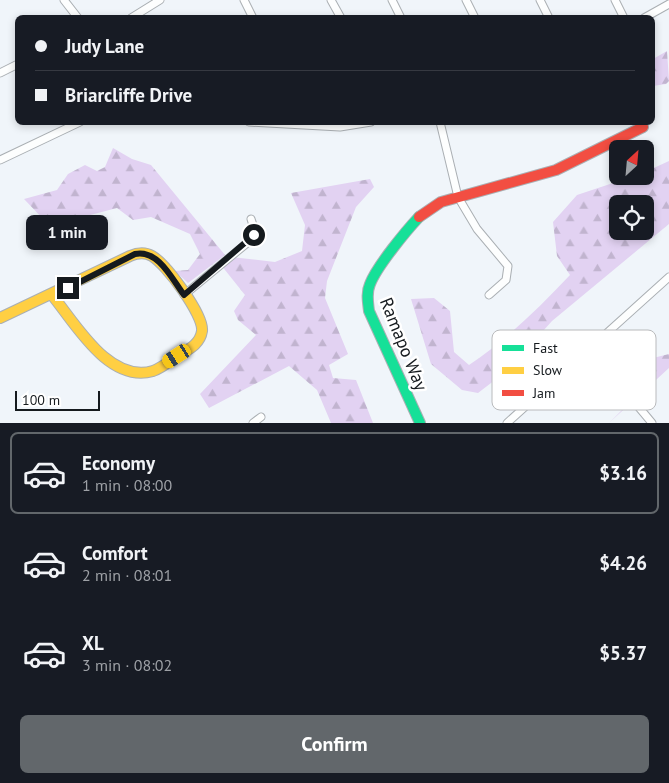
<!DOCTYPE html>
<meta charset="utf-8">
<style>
body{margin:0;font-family:"PT Sans",sans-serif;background:#242831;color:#f1f3f6;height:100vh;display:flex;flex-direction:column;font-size:19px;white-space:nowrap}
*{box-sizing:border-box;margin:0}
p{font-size:16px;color:#9ea1a6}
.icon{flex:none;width:28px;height:28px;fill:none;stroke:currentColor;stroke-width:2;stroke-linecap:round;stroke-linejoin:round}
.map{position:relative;height:423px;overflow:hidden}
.panel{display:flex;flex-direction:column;background:#171b24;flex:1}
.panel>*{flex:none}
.guide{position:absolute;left:15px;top:15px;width:640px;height:110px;border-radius:8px;box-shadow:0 2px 8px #0003;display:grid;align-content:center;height:110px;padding:0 20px;background:#171b24}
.needle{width:32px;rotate:26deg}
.tools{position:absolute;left:609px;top:140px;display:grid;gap:10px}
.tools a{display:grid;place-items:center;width:45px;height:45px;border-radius:8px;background:#171b24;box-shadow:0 2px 8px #0003;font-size:25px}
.scale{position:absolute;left:15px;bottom:12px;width:85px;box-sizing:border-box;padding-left:5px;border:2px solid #151a1e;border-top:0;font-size:14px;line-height:18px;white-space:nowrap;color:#151a1e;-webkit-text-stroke:4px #fff;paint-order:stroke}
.end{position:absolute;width:22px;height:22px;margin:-11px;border:6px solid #151a1e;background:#fff;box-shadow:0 0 0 2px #fff}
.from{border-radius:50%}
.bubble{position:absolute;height:35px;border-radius:8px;background:#171b24;box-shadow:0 2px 8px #0003;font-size:16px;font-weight:700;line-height:35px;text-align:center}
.car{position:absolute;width:15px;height:30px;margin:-15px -8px;border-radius:6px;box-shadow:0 0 4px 1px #0007;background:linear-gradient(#f5c518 24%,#345 0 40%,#f5c518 0 76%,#345 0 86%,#f5c518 0)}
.guide b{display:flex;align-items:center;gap:18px;height:48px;font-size:19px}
.guide b+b{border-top:1px solid #363941}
.guide i{width:12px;height:12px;background:#f1f3f6}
ul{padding:9px 0 0;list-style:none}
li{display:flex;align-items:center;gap:15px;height:82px;margin:0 10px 8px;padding:0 10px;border:2px solid transparent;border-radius:8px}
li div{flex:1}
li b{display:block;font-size:19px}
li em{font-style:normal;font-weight:700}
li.selected{border-color:#62676b}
li>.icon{width:45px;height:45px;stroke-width:1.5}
.cta{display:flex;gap:10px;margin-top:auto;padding:10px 20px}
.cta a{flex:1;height:58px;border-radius:8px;background:#62676b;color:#fff;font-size:20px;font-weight:700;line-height:58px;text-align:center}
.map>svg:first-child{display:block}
.forest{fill:url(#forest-firs);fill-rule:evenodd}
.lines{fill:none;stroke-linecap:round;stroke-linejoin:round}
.street-casing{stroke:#aaafb3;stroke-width:9}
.fast-casing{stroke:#aaafb3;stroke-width:12}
.slow-casing{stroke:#aaafb3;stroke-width:12}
.jam-casing{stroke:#aaafb3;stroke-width:12}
.street{stroke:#fdfefe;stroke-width:7}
.fast{stroke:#16e098;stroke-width:10}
.slow{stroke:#ffcf43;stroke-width:10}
.jam{stroke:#f24e42;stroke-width:10}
.route{stroke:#151a1e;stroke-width:6}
.labels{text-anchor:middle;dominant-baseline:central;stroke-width:5;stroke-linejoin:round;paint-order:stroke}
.street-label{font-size:18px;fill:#151a1e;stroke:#fff}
.key{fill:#fff;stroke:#b9babc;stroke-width:1}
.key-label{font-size:14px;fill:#151a1e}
</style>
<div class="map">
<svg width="669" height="423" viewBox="0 0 669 423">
<defs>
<pattern id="forest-firs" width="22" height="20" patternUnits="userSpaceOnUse" patternTransform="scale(1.25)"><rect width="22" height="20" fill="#e2d2f2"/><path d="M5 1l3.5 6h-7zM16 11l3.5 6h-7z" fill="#c1b4cf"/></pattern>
</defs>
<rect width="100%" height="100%" fill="#f0f5fa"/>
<path class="forest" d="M667,51l2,30 -3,3 -13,2v-27z
M113,148l19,11 19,6 74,90 -37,28 -13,-12 13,-1 12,-16 -10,-20 -39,-17 -18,3 -16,-12 -42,11 7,18 -19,10 -17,-25 -22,-23 33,-9 11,-16 17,-9 12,6 8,-4z
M669,161v63l-117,97 -44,49 -30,23 -16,-3 -31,-26 -20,-65 23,-1 16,13 4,41 15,13c37,-25 70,-57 101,-90l-13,-19 -4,-34 24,-27 57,-19h11v-4zM618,204h27v27h-27z
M370,179l4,8 -18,20 -29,74 -2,17 23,56 -19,11 4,13 23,2 17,43h-42l-14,-33 -28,-24 -80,42 -9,-14 56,-59 -18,-15 -4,-9 11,-16 -24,-30 10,-8 44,5 27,-11 3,-26 -14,-32z
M669,354v14l-60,55 21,-21 -15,-15 22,-25z"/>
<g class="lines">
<g class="street-casing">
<path id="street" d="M64,0l14,18
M244,0l9,18
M331,0l10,18
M392,0l9,18
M466,0l9,18
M540,0l9,18
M615,0l9,18
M131,18l29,-18
M644,18l25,-14
M0,73l18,-9
M249,122l91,5 31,-5
M440,122l18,75 19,32 31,37 -2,14 -17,15
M0,160l80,-38
M184,295l68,-56 3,-8 -4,-12
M588,351l18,19 16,24 15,11 15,18
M253,423l8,-6
M507,423l162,-146"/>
</g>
<g class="fast-casing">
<path id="fast" d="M419,217c-13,14 -42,49 -49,67 -4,9 -2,18 -1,27l51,112"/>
</g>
<g class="slow-casing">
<path id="slow" d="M0,318l130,-62c7,-3 15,-4 22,0 14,8 52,59 50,75 -2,14 -15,19 -26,26 -7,5 -15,11 -23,14 -44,13 -78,-48 -101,-76"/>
</g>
<g class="jam-casing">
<path id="jam" d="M419,217l22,-15 115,-32 87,-43"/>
</g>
<use href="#street" class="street"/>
<use href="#fast" class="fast"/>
<use href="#slow" class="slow"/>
<use href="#jam" class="jam"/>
</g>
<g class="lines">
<path class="route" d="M68,288l67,-34c23,-5 37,25 49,41l70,-60"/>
</g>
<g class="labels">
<g class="street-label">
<text transform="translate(404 344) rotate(68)">Ramapo Way</text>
</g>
</g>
<rect x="492" y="330" width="164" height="80" rx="8" class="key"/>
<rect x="502" y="345" width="22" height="6" fill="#16e098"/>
<rect x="502" y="367" width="22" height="7" fill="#ffcf43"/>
<rect x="502" y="390" width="22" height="6" fill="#f24e42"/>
<g class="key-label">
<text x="533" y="353">Fast</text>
<text x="533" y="375">Slow</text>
<text x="533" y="398">Jam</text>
</g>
</svg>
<div class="tools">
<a><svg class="needle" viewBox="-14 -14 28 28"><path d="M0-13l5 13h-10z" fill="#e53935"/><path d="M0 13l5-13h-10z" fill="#9ea1a6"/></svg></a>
<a><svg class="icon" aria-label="locate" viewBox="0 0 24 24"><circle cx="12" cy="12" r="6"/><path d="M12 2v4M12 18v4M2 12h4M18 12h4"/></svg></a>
</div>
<div class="scale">100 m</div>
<i class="end from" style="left:254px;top:235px"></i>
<i class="end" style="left:68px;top:288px"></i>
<div class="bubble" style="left:26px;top:215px;width:82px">1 min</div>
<i class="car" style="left:177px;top:356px;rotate:237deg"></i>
<div class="guide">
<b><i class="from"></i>Judy Lane</b>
<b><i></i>Briarcliffe Drive</b>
</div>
</div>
<section class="panel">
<ul>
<li class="selected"><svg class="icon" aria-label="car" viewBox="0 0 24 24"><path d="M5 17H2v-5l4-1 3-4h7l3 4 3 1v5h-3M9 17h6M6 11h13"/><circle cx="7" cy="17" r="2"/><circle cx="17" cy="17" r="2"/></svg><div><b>Economy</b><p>1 min · 08:00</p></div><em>$3.16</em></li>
<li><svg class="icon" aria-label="car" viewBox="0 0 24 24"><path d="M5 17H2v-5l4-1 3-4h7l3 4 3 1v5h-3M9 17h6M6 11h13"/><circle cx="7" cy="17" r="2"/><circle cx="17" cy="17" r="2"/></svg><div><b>Comfort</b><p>2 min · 08:01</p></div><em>$4.26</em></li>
<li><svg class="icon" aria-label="car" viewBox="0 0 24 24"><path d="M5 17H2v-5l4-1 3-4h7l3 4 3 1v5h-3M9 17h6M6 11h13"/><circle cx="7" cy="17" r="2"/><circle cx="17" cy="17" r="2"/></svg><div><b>XL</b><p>3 min · 08:02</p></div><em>$5.37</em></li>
</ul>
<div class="cta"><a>Confirm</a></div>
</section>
